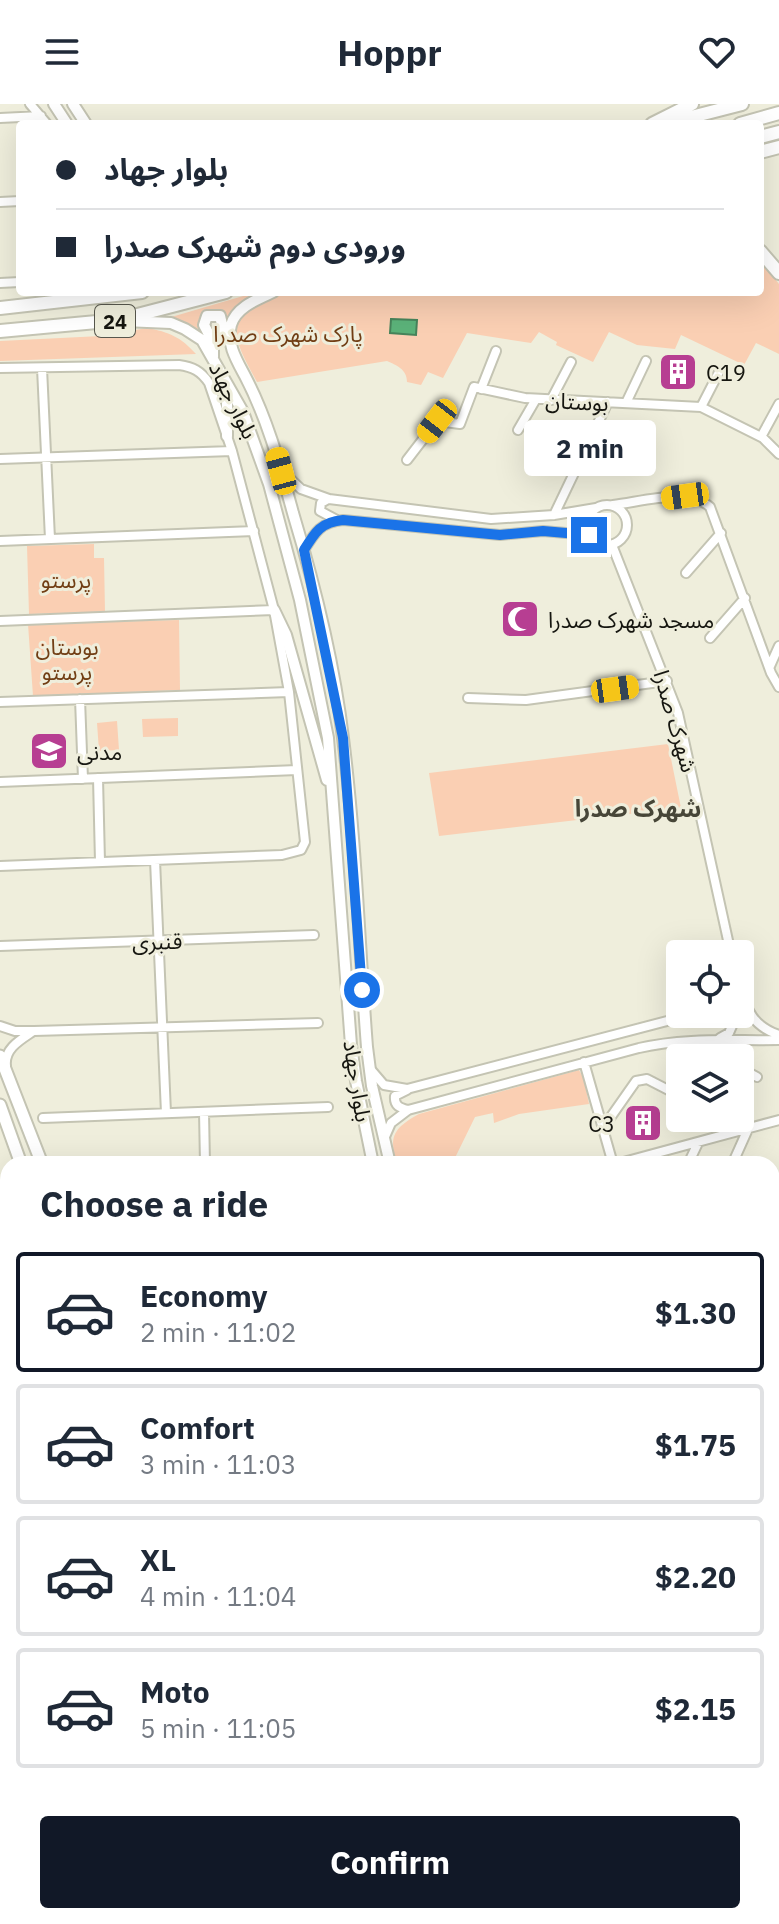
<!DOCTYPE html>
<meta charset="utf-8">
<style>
body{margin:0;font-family:"IBM Plex Sans","Noto Sans Arabic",sans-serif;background:#f2f2f3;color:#1f2937;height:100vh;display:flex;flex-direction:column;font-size:30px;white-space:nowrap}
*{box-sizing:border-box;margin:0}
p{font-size:26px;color:#747a83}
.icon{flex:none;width:44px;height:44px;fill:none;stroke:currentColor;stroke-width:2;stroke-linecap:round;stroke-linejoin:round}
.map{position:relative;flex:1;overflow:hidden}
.sheet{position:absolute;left:0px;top:1052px;width:780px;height:768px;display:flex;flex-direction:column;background:#fff;border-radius:24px 24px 0 0;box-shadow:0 8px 32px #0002}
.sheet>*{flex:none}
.banner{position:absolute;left:16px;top:16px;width:748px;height:176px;border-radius:8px;box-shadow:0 8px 32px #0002;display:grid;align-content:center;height:176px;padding:0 40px;background:#fff}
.tools{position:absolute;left:666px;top:836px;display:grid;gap:16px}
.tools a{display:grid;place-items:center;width:88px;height:88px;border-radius:8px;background:#fff;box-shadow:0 8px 32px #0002;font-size:40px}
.end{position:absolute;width:36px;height:36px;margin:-18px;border:10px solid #1a73e8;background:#fff;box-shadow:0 0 0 4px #fff}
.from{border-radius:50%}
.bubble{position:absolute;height:56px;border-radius:8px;background:#fff;box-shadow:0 8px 32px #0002;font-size:26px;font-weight:800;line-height:56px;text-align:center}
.car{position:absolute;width:24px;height:48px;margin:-24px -12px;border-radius:10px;box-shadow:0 0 6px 2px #0007;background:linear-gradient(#f5c518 24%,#345 0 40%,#f5c518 0 76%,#345 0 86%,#f5c518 0)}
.banner b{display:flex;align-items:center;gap:28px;height:76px;font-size:30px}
.banner b+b{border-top:2px solid #e0e1e3}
.banner i{width:20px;height:20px;background:#1f2937}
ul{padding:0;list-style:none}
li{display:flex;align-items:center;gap:24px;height:120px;margin:0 16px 12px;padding:0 24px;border:4px solid #e0e1e3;border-radius:8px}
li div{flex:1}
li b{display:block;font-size:30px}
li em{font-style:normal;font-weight:800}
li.on{border-color:#111827}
li>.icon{width:72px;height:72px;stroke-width:1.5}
h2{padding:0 40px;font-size:36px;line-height:96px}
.cta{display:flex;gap:16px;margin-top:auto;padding:16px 40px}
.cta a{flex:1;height:92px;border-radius:8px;background:#111827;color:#fff;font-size:32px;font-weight:800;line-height:92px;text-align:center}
header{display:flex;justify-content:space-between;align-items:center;height:104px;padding:0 40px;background:#fff;font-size:36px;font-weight:800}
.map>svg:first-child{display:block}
.green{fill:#facfb3}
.water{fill:#5bb279;stroke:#46835a;stroke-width:2}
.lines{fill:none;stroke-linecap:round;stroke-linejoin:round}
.minor-casing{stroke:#c4c4b3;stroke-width:12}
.tertiary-casing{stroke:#c4c4b3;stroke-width:14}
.secondary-casing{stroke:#c4c4b3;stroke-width:15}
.trunk-casing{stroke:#c4c4b3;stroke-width:16}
.minor{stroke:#fff;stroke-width:8}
.tertiary{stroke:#fff;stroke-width:10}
.secondary{stroke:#fff;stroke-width:11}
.trunk{stroke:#fff;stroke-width:12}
.route{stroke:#1a73e8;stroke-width:10}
.labels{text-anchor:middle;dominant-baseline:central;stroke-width:6;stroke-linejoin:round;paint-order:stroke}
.shield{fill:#efeedc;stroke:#57574d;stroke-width:2}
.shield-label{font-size:20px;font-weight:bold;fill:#161610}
.park-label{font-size:22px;fill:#713e14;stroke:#efeedc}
.poi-label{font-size:22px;fill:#161610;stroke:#efeedc;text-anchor:start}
.street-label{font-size:22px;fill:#161610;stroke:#efeedc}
.neighbourhood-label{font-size:24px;font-weight:bold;fill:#474638;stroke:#efeedc}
</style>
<header><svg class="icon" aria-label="menu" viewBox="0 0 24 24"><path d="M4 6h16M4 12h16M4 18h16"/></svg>Hoppr<svg class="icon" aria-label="heart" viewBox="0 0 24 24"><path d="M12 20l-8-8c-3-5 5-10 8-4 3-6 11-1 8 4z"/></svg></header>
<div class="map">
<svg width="779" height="1820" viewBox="0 0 779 1820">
<rect width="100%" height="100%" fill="#efeedc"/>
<path class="green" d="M760,156l19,24v70l-23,-11 -12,22 -63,-30 -6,14 -38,-4 -28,-13 -16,30 -37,-17 1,-3 -18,-10 -8,11 -64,-10 -24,45 -15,-6 -7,13 -14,-3c0,-13 -11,-17 -20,-21l-130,21c-26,-47 -37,-68 24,-90h479z
M257,188h8l-37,28 -9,-9 -12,1 -7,15 6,10 -16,-11 -22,-8z
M147,224c22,4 34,9 49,26l-196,7v-20l101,-5z
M94,440v14h10l1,54 -76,2 -2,-68z
M179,516l1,70 -147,6 -5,-72z
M178,614v18l-35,1 -1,-18z
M117,617l2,29 -20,1 -2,-28z
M668,640l13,64 -242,28 -10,-63z
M579,966l5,9 5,25 -70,10 -25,9 -1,-10 -18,4 -23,47h-55c-9,-28 -3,-36 22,-50z
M779,1074v48l-7,1v-38z"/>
<path class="water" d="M391,215l26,1 -1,15 -26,-2z"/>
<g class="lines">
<g class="minor-casing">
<path id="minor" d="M30,0l17,20
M0,14l41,-2
M0,98l20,-1
M0,179l20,-1
M0,264l179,-3c14,2 22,6 30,18l23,68 42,159 15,82 16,150 -4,8 -19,5 -282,11
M42,264l8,171
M481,285l15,-38
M551,296l20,-38
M626,299l20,-42
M701,303l18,-35
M518,326l18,-31
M761,333l18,-33
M0,355l232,-8
M407,356l30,-39 23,3 14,-37 51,11 176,9 62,31 16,16
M282,367l19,18 28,10 162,20 63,-4 42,-7
M328,395l-7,4 -1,8 15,8
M587 421a20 20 0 1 1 40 0a20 20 0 1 1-40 0Z
M613,401c28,-3 75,-18 97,2l61,166 8,14
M554,411l54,-113
M0,437l254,-10
M612,441l66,168 53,241
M304,446c11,-18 17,-28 39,-30l157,15 43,-4 46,4
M686,469l35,-40
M0,517l274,-11
M710,534l35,-40
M770,562l9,-20
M468,594l58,2 141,-19
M80,595l3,80
M0,598l289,-10
M98,674l2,84
M0,678l297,-12
M155,756l11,253
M0,842l314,-11
M740,882c7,25 13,40 39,49
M0,922l15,5h19l284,-8
M720,934l9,-5 3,-7 -3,-12
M718,954h4
M584,958l29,102
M6,962c-2,-17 14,-26 26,-34
M740,964l17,9
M372,967l12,14 23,4 287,-75
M407,986l-12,6c-1,10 5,12 13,14
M204,1008l1,52
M43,1014l285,-11
M603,1024l33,-47 11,-2 33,17
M384,1035l7,-16 17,-13 231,-62c47,-11 93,-7 140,-8
M735,1054l13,-29
M616,1060l163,-44
M688,1060l10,-21
M0,1329l8,-1
M0,1436l8,-1
M772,1438h6
M0,1521h8
M772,1524h3
M772,1573h7
M0,1600h8
M0,1680h8
M772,1704l7,1
M0,1762h8
M317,1812v8
M366,1820l10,-8"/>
</g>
<g class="tertiary-casing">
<path id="tertiary" d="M54,0l13,20
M73,0l13,20
M273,188c-15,7 -37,15 -42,33 -5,18 6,36 14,51 23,44 35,90 48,137 22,73 41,150 50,225 13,103 16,206 24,309l5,39 18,78
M124,217l47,2 14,6 17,11 41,72 26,72 31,116 28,138 23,307 5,36 17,83
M213,253v-15l-9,-17 3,-9h13l5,21
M227,282v50
M274,506l12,25 41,145
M772,1286l7,1
M772,1351l7,1
M0,1392h8
M0,1412h8
M53,1812l1,8
M421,1812v1
M594,1820l1,-8
M778,1820l1,-17"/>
</g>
<g class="secondary-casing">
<path id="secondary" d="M0,952l42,108
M0,1001l21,59
M772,1140l7,-2
M772,1155l7,-2
M172,1812l1,8
M193,1812l1,8"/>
</g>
<g class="trunk-casing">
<path id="trunk" d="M652,20l40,-20
M664,20l78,-20
M740,20l39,-11
M760,33l19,-5
M760,48l19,-5
M760,147l19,22
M0,204l142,-16
M0,227l118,-11 108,-28
M772,1128l7,-2
M772,1163l7,-2"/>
</g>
<use href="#minor" class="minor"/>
<use href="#tertiary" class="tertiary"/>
<use href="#secondary" class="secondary"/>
<use href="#trunk" class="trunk"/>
</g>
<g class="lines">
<path class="route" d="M362,886l-19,-252 -39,-188c11,-18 17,-28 39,-30l157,15 43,-4 46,4"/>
</g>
<defs>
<g id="building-square" transform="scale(2)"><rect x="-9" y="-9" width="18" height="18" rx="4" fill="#b73e92" stroke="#efeedc"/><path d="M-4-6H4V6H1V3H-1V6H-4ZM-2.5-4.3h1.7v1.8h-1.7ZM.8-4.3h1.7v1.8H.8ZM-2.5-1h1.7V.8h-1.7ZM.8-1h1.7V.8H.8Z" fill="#fff"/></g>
<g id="mosque-square" transform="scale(2)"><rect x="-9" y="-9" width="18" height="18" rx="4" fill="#b73e92" stroke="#efeedc"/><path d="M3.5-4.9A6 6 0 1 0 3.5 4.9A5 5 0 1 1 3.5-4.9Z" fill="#fff"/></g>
<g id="school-square" transform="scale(2)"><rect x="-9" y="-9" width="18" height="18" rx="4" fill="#b73e92" stroke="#efeedc"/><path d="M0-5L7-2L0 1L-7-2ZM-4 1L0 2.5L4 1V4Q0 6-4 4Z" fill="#fff"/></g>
</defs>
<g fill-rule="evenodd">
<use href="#building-square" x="678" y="268"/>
<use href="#mosque-square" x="520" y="515"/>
<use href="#school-square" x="49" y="647"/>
<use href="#building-square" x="643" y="1019"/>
</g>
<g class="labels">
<rect class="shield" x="95" y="201" width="40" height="32" rx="6"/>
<g class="shield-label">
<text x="115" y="217">24</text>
</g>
<g class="park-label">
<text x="288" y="229">پارک شهرک صدرا</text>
<text x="66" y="475">پرستو</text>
<text x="67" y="542">بوستان<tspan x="67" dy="25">پرستو</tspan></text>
</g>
<g class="poi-label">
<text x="706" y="268">C19</text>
<text x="548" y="515">مسجد شهرک صدرا</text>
<text x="77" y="647">مدنی</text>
<text x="615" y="1019" text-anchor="end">C3</text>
</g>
<g class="street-label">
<text transform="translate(234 296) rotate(64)">بلوار جهاد</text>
<text transform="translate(577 297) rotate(3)">بوستان</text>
<text transform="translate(676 617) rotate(74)">شهرک صدرا</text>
<text transform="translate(157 837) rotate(-2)">قنبری</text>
<text transform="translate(358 977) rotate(81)">بلوار جهاد</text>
</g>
<g class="neighbourhood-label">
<text x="638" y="704">شهرک صدرا</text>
</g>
</g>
</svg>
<div class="tools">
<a><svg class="icon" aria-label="locate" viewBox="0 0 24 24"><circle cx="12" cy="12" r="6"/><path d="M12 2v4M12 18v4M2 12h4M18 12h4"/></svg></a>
<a><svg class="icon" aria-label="layers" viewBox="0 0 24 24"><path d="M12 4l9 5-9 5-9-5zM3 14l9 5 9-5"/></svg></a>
</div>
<i class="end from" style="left:362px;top:886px"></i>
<i class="end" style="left:589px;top:431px"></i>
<div class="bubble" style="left:524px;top:316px;width:132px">2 min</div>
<i class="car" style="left:437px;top:317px;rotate:218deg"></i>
<i class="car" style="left:281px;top:367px;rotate:345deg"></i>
<i class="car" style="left:685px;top:392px;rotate:262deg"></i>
<i class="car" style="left:615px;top:585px;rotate:82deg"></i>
<div class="banner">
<b><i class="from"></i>بلوار جهاد</b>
<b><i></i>ورودی دوم شهرک صدرا</b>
</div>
<section class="sheet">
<h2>Choose a ride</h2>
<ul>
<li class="on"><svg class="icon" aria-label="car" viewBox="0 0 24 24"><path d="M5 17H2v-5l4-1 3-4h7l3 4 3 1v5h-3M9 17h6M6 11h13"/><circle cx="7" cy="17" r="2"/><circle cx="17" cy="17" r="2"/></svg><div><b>Economy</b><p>2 min · 11:02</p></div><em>$1.30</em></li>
<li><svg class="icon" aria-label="car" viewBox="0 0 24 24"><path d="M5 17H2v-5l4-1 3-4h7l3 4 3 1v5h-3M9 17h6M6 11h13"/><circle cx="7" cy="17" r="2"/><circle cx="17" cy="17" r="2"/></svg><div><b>Comfort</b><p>3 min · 11:03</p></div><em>$1.75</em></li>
<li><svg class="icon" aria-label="car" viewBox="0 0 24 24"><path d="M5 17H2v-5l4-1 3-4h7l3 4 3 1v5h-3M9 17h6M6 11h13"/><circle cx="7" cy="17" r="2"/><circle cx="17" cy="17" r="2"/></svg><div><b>XL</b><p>4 min · 11:04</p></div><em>$2.20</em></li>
<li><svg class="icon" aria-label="car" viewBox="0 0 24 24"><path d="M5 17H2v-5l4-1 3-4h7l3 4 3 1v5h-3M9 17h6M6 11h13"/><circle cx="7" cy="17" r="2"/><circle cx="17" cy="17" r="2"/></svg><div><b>Moto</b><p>5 min · 11:05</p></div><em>$2.15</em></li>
</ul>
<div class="cta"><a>Confirm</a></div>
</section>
</div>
